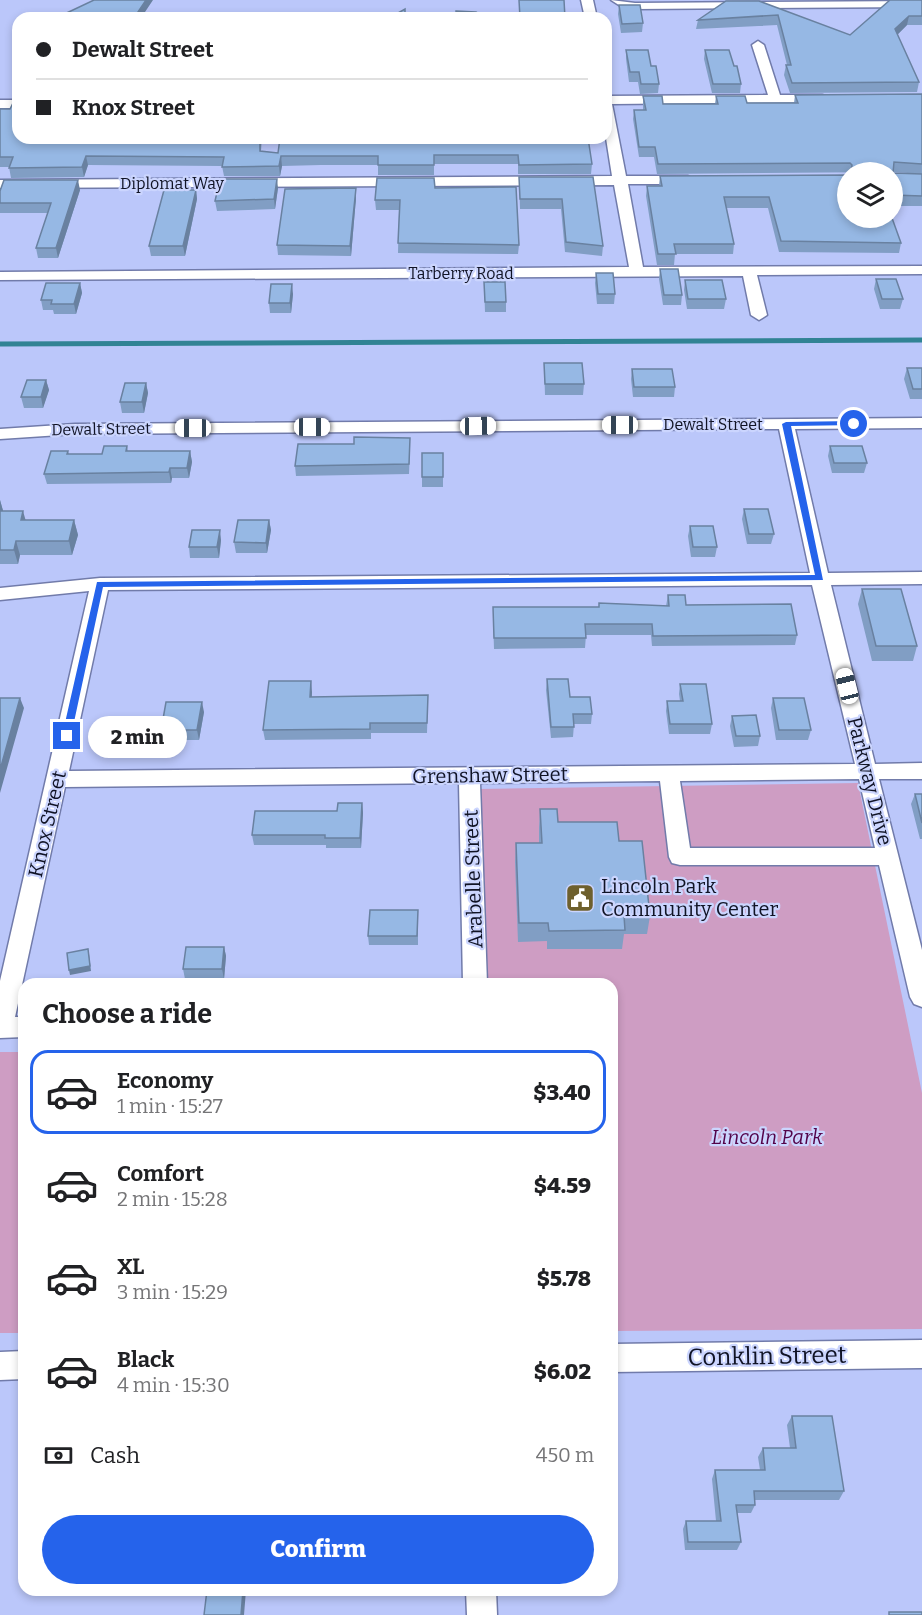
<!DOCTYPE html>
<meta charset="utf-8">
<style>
body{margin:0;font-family:Bitter,serif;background:#f6f6f6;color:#202124;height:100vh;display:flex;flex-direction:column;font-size:22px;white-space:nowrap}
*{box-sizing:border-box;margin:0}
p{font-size:20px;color:#757577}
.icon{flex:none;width:33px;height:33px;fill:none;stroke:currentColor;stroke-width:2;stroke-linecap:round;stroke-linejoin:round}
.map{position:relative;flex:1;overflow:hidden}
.sheet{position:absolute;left:18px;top:978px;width:600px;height:618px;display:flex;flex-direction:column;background:#fff;border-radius:18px;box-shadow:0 3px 9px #0003}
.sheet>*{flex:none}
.banner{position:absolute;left:12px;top:12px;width:600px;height:132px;border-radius:18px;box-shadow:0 3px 9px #0003;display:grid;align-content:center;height:132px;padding:0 24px;background:#fff}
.tools{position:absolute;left:837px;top:162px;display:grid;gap:12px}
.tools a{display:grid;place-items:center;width:66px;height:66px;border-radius:50%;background:#fff;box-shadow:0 3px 9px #0003;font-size:30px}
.end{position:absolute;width:27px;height:27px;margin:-14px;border:8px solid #2563eb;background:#fff;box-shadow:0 0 0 3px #fff}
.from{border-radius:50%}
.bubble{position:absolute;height:42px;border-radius:21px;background:#fff;box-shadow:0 3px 9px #0003;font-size:20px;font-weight:800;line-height:42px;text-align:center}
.car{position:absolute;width:18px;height:36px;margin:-18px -9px;border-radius:8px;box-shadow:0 0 4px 2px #0007;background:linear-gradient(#fff 24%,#345 0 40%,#fff 0 76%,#345 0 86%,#fff 0)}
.banner b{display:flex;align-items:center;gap:21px;height:57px;font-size:22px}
.banner b+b{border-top:2px solid #e0e0e0}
.banner i{width:15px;height:15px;background:#202124}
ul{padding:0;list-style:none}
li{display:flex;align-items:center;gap:18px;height:84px;margin:0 12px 9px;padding:0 12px;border:3px solid transparent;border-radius:18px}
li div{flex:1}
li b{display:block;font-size:22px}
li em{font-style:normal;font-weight:800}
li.current{border-color:#2563eb}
li>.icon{width:54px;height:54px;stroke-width:1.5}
h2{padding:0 24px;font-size:27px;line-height:72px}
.pay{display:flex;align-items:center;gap:15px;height:66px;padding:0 24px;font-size:22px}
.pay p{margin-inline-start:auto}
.action{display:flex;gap:12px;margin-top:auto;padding:12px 24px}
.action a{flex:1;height:69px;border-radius:36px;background:#2563eb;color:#fff;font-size:24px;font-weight:800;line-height:69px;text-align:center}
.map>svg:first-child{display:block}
.green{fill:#ce9dc3}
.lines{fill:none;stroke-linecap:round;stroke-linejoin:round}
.stream{stroke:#318394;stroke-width:5}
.minor-casing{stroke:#717baa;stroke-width:3}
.minor{fill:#fff;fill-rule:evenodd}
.wall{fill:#819ec4}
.shaded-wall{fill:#6981a0}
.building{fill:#96b8e4;stroke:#6981a0;stroke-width:1.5}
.route{fill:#2563eb}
.labels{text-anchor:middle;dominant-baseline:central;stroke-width:4.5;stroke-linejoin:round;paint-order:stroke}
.far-street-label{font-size:16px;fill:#101325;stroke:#cbd5fe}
.street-label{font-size:20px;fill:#101325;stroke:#cbd5fe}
.poi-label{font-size:20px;fill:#101325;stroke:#cbd5fe;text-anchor:start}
.park-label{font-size:20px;font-style:italic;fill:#530349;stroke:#cbd5fe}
.near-street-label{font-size:24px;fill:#101325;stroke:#cbd5fe}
</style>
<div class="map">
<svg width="922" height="1615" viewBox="0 0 922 1615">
<rect width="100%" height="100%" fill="#bbc7fa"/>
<path class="green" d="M858,783l64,310v236l-310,2v-347h-131l-3,-195z
M0,1052h24v281h-24z"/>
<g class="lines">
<path class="stream" d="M0,344l922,-4"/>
<g class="minor-casing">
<path id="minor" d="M581,0h12l4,18h-12z
M611,0l24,3 287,-2v6l-287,2 -13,-2z
M758,41l6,4 16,50h42l4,1v6l-214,2 14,72h62l7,4 -7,4h-60l15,83 279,-1v8l-165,1 10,40 -8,5 -8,-5 -8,-39 -743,4v-8l629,-5 -15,-82 -614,3v-8l612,-4 -6,-38v-42l162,-1 -16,-50z
M0,100h18v8h-18z
M922,418v10l-127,1 33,144 94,-1v12l-91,1 44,179 47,-1v16h-43l43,171v57l-8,-3 -4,-7 -31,-132h-199l-8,-2 -3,-6 -9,-76 -180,2 7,201h-24l-4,-201 -394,4 -50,230h9v20l-24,1v-57l89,-390 -89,9v-12l100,-10 710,-5 -31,-144 -704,5 -75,5v-10l75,-5zM812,585l43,179 -786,7 39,-181zM859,779l16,69h-185l-10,-67z
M922,1340v28l-310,4v-28z
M24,1351v28l-24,1v-28z
M466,1590h30l1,25h-30z"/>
</g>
<use href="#minor" class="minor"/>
</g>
<path class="wall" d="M922,0v25h-15l-10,10 22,47 -2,10 -127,1 -6,-18 2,-10h1l-10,-40 -81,4 2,-9 28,-19 124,34z
M619,5l24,18 -1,9 -21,1 -3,-19z
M626,50l25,16 8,18 -1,9 -18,1 -2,-12h-9l-3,-23z
M705,50l29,16 7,18 -1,9h-28l-8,-34z
M922,94v80l-29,-2v1l29,1v32h-30v-34l-235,2 -3,-17h-15l-6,-38 1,-9h9v-14l20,8h52l1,-8 31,7h47l1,-8z
M0,109l18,29h244l-1,13 17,2 310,-15 4,26 -1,10h-73v-10h-84v11h-56v-10h-57l-39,1 -2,10h-56l-2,-10 -134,-1 -4,12 -73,1 -2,-11h-9z
M848,175l53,68 -2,10 -120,-1 -11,-44h-42l8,36 -1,10h-58l-1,11h-17l-11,-69 1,-10h12l1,-10z
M519,177h74l10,69 -1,10 -37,-4 -4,-43h-41z
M278,188l-3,21 -58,2 -2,-10z
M356,188v10l-5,58 -73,-1 -1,-10z
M435,188l84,57 -1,9 -120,-1 1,-43h-23l-1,-10z
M80,190l-22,68h-20l-2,-10 12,-35h-48v-22z
M196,190l1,9 -12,57h-34l-2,-10z
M660,269l22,26 -1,10h-18l-4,-26z
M596,273l19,21 -1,10h-17l-2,-21z
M876,279l27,20 -3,10h-20l-6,-20z
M685,280l41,19 -2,10h-37l-3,-19z
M484,282l22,20v10h-21z
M80,283l2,10 -6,21h-22l-1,-4h-10l-2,-10z
M293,294l-2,19h-21l-1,-10z
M544,363l40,21 -1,11h-38z
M907,368h15v31h-12l-6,-20z
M632,369l43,18 -1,10h-41l-2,-18z
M46,380l3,10 -6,18h-19l-3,-11z
M146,383l2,10 -4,20h-22l-2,-11z
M354,444l56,4 -1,26 -113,2 -1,-10z
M127,446l1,5h62l2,11 -3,16h-17l-1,5 -124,1 -3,-10 24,-23 1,3h33z
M830,446l37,17 -3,10h-32l-4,-17z
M443,453v34h-21v-10z
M0,500l3,11 23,9h48l4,15 -6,20h-52l-2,9h-18z
M744,509l30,25 -3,10h-24l-5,-25z
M269,520l2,10 -4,23h-31l-2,-11z
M690,526l27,21 -2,10h-24l-3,-21z
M221,540l-2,18h-29l-1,-11z
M862,589l55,57 -4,15h-41l-14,-57z
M668,595l18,10 111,30 -2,10 -143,1 -1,-11h-65l-1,13 -91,1 -1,-31 106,-11v-4l67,3z
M547,679l45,35 -1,10h-17l-1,13 -22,1 -5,-48z
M680,684l32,40 -2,10h-41l-3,-23 1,-10h13l-1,-7z
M312,692v5l116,-2 -1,38h-56v6l-106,1 -2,-10z
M773,698l38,32 -3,10h-32l-5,-32z
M204,712l-5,28h-25l-2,-11h-7l-2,-10z
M732,716l28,20 -2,10 -24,1 -4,-21z
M915,794h7v45h-2l-9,-35z
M362,803l1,10 -2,35h-35v-3h-72l-2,-10z
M540,809l18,13 61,19 31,75 -3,18h-23l-2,15h-75v-8l-29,1 -3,-80 1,-19h23v-15z
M418,910v35h-49l-1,-9z
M224,947l2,9 -2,23h-39l-2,-10z
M792,1416l52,75 -5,9h-84v5l-4,8h-14l4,29 -4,8h-52l-2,-21 3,-8h30l-4,-42 3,-9h45l-2,-13 5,-9h27l-3,-23z"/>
<path class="shaded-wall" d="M146,0h7l-12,18h-7z
M909,16l-2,9 -14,14 2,-10z
M86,156l2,9 -4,12 -2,-10z
M281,156l1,10 -2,10 -1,-10z
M277,179l1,9 -3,21 -1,-10z
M78,180l2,10 -22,68 -2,-10z
M356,188v10l-5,58 -1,-10z
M196,190l1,9 -12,57 -2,-10z
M80,283l2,10 -6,21 -2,-10z
M292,284l1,10 -2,19 -1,-10z
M46,380l3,10 -6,18 -2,-11z
M146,383l2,10 -4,20 -2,-11z
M190,451l2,11 -3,16 -2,-10z
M170,468l2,10 -1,5 -2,-11z
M0,500l4,14 -4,7z
M23,511l4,14 -6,-5z
M74,520l4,15 -6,20 -3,-14z
M269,520l2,10 -4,23 -1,-10z
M220,530l1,10 -2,18 -2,-11z
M16,541l4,14 -2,9 -4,-14z
M311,681l1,11 -1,15 -1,-10z
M20,698l4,10 -24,85v-23z
M202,702l2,10 -5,28 -2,-10z
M362,803l1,10 -2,35 -1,-10z
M224,947l2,9 -2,23 -2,-10z
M88,949l1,5 2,17 -21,4 -1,-5z
M243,1590h3l-2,25h-3z"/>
<path class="building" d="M94,0h52l-12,18h-78z
M519,0h45l1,18h-45z
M890,0h32v16h-13l-14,13 24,53 -127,1 -6,-18h5l-13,-50 -80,5 28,-19h33l91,34z
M619,5h21l3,18 -21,1z
M405,9v9h-16z
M456,11l20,1 10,6h-30z
M301,13l10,5h-11z
M238,14l-1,4h-10z
M626,50h22l3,16h5l3,18h-18l-2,-12h-9z
M705,50h24l5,16h3l4,18h-28z
M922,94v70l-28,-2 -1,11 29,1v22l-30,-1v-23h-41l1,-7 -2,-2 -192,1 -3,-17h-16l-5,-37h12l-3,-14h19l1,8h55l-2,-8h29l2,7h51l-3,-8z
M18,99v39h242v13l18,2 2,-15h308l4,26 -73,1 -1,-10h-84v10h-56v-9h-97l-2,10 -57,1 2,-10 -138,-1 -4,11 -73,1 4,-11h-13v-48h10l4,-8z
M848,175v43h44l9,25 -120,-2 -12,-44h-45l10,47h-60l2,10h-18l-11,-68h15l-2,-10z
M519,177h74l10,69 -37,-4 -4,-43h-42z
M377,178h57l1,10 81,-1 3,58 -121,-2 2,-43h-25z
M220,179h57l-3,20 -59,2z
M4,180h74l-22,68h-20l15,-45h-51v-12z
M356,188l-6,58 -73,-1 8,-56z
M164,190h32l-13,56h-34z
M660,269h18l4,26h-18z
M596,273h17l2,21h-17z
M876,279h20l7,20h-21z
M685,280h37l4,19h-38z
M484,282h21l1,20h-21z
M46,283h34l-6,21h-23l1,-4h-11z
M271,284h21l-2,19h-21z
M544,363h38l2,21h-39z
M907,368h15v21h-9z
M632,369h40l3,18h-41z
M27,380h19l-5,17h-20z
M125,383h21l-4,19h-22z
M354,437l56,1 -1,26 -114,2 3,-22h56z
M104,446h23l-1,5h64l-3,17h-17l-1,4 -125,2 7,-23h17l-1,3h35z
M830,446h32l5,17h-33z
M422,453h21v24h-21z
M744,509h24l6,25h-25z
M0,511h23l-2,9h53l-5,21h-53l-2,9h-14z
M238,520h31l-3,23 -32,-1z
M690,526h23l4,21h-24z
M192,530h28l-3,17h-28z
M862,589h39l16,57h-41z
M668,595h17l1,10 105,-1 6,31 -144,1 -1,-12h-67l1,14h-92l-1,-31h106v-4l70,3z
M547,679h21l2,18h20l2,17h-19l1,13h-23z
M269,681h42l-1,16 118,-2 -1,28h-57v6l-107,1z
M680,684h26l6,40h-42l-3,-23h16z
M0,698h20l-20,72z
M773,698h31l7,32h-32z
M166,702h36l-5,28h-26l2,-11h-10z
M756,715l4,21h-24l-4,-20z
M915,794h7v29z
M338,803h24l-2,35h-35v-3h-73l3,-24h82z
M540,809h17l1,13h59l2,19h23l8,75h-26l1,14 -76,1 -1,-8h-29l-3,-80h26z
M370,910h48l-1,26h-49z
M186,947h38l-2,22h-39z
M88,949l2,17 -21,4 -2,-17z
M792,1416h40l12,75h-90l1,14h-19l5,37h-53l-2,-21h35l-6,-51h50l-2,-22h33z
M207,1590h36l-2,25h-37z
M889,1612h33v3h-33z"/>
<path class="route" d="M854,421l3,4 -66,1 32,154 -720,7 -32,149 -4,3 -5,-3 35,-154 718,-7 -33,-151 4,-2z"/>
<defs>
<g id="civic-square" transform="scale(1.5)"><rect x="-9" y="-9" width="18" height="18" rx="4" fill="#6e602d" stroke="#cbd5fe"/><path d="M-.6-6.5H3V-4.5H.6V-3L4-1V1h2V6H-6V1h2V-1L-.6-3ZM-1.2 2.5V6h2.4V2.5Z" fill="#fff"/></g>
</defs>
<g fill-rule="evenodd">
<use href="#civic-square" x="580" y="898"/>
</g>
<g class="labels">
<g class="far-street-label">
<text x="172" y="183">Diplomat Way</text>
<text x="461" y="273">Tarberry Road</text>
<text x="713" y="424">Dewalt Street</text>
<text transform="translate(101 429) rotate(-1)">Dewalt Street</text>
</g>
<g class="street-label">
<text transform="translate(490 775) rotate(-1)">Grenshaw Street</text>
<text transform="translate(870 781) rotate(76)">Parkway Drive</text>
<text transform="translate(47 824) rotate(-77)">Knox Street</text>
<text transform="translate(473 879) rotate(-92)">Arabelle Street</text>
</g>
<g class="poi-label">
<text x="601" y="886">Lincoln Park<tspan x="601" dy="23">Community Center</tspan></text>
</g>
<g class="park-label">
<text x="767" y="1137">Lincoln Park</text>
</g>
<g class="near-street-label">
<text transform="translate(767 1356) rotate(-1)">Conklin Street</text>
</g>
</g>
</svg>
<div class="tools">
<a><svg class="icon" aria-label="layers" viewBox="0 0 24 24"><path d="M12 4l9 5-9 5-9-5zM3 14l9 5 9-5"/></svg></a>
</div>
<i class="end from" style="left:854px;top:424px"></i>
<i class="end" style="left:67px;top:736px"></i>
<div class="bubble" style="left:88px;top:716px;width:99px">2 min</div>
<i class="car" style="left:620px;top:425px;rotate:270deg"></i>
<i class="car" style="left:478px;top:426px;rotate:89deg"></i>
<i class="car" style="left:312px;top:427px;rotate:90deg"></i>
<i class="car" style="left:193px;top:428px;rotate:270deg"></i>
<i class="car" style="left:847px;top:686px;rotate:346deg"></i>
<div class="banner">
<b><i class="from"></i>Dewalt Street</b>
<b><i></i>Knox Street</b>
</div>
<section class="sheet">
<h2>Choose a ride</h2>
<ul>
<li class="current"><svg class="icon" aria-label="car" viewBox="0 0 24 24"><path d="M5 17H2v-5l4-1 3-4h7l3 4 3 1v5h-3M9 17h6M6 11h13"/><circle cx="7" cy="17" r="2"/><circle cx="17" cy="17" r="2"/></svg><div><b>Economy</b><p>1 min · 15:27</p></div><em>$3.40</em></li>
<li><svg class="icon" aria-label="car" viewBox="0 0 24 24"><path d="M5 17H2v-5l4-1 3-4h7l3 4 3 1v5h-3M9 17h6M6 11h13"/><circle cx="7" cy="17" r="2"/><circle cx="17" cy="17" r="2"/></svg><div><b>Comfort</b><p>2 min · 15:28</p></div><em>$4.59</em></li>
<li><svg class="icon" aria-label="car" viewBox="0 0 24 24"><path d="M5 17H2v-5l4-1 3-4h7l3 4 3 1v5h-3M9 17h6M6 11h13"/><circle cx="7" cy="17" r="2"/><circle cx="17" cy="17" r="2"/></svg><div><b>XL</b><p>3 min · 15:29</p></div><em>$5.78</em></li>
<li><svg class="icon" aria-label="car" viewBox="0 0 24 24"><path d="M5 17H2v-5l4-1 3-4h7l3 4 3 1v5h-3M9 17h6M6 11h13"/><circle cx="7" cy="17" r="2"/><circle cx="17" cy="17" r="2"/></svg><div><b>Black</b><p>4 min · 15:30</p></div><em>$6.02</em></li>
</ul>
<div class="pay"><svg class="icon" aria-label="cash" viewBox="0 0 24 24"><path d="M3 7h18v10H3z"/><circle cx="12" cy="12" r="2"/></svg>Cash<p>450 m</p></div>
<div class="action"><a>Confirm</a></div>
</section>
</div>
